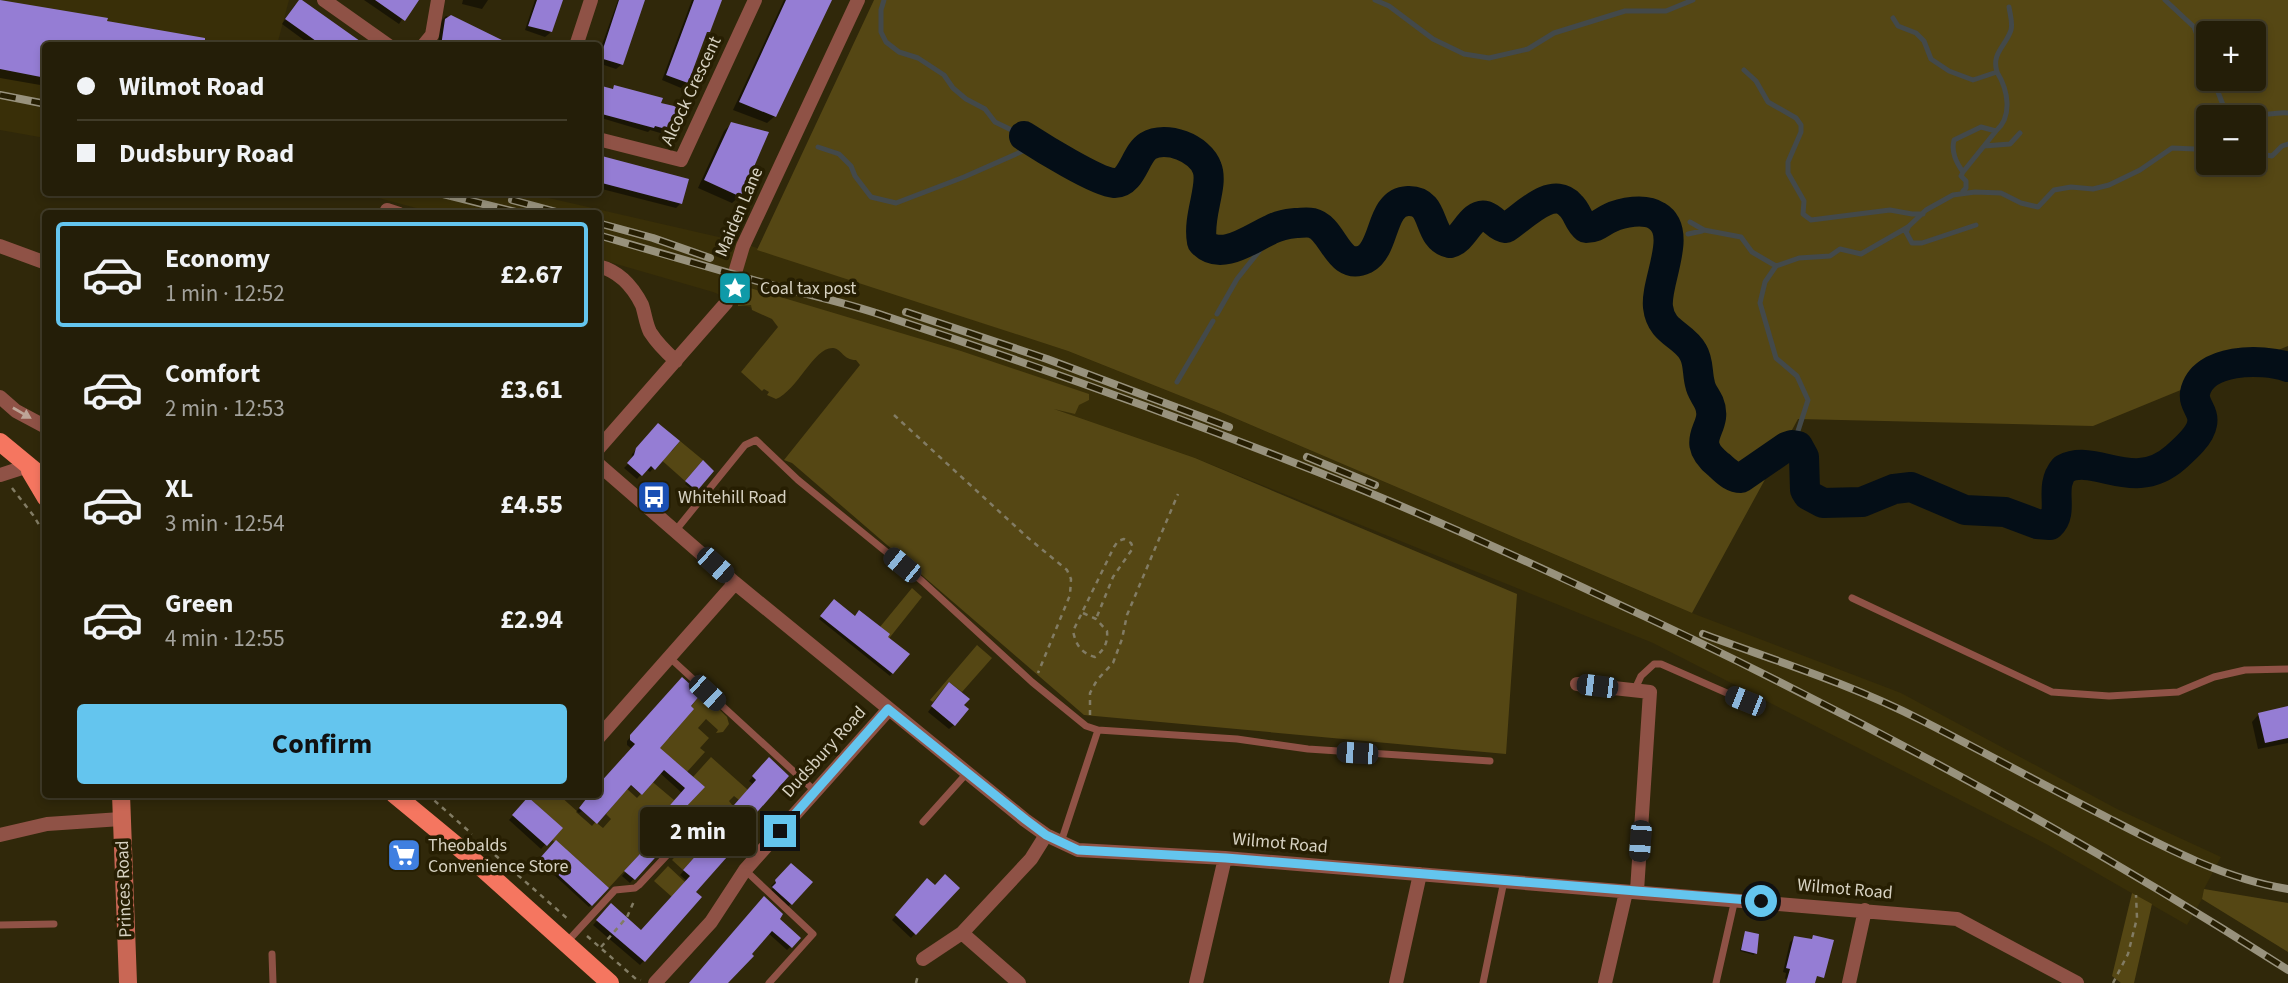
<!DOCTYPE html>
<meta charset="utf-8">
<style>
body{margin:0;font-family:"Source Sans 3",sans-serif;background:#302b16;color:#f1f3f6;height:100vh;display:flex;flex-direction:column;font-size:26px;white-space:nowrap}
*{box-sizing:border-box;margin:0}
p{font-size:23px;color:#a3a29c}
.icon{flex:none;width:38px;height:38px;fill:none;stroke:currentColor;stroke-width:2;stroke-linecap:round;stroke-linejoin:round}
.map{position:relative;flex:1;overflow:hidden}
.sheet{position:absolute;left:42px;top:210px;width:560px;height:588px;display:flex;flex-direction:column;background:#241e08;border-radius:7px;box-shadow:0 4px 10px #0003,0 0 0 2px #413c29}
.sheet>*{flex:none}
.guide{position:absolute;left:42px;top:42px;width:560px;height:154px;border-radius:7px;box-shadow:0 4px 10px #0003,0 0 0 2px #413c29;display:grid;align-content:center;height:154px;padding:0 35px;background:#241e08}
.tools{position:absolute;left:2196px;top:21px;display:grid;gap:14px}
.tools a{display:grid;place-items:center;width:70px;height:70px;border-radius:7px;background:#241e08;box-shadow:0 4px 10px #0003,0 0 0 2px #413c29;font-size:35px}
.end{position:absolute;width:32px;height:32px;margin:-16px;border:9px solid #64c5ee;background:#111;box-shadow:0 0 0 4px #111}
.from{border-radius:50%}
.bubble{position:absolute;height:49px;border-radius:7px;background:#241e08;box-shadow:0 4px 10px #0003,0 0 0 2px #413c29;font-size:23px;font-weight:700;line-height:49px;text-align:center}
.car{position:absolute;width:21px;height:42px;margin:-21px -10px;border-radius:9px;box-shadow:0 0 5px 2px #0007;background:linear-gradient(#222 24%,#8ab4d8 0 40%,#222 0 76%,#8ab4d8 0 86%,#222 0)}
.guide b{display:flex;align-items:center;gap:24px;height:66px;font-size:26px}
.guide b+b{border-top:2px solid #413c29}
.guide i{width:18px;height:18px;background:#f1f3f6}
ul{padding:12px 0 0;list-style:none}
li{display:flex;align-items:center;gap:21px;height:105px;margin:0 14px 10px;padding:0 21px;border:4px solid transparent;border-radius:7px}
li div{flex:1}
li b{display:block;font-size:26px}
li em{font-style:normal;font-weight:700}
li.current{border-color:#64c5ee}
li>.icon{width:63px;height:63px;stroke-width:1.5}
.primary-button{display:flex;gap:14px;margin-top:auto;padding:14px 35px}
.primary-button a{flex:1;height:80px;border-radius:7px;background:#64c5ee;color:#111;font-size:28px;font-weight:700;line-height:80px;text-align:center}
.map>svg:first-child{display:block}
.built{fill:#392f08}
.green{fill:#554714;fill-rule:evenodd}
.shadow{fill:#0007}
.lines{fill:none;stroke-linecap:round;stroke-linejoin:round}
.stream{stroke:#43494a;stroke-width:5}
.river{stroke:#040e17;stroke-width:30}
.building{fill:#957dd4}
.path{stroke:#827c64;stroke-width:2.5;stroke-dasharray:5 5;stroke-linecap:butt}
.lane{stroke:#8f5246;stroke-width:7}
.street{stroke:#8f5246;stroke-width:14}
.secondary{stroke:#c96755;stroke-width:18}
.primary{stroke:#f57660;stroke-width:18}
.rail-casing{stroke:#98927d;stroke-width:8}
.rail{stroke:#261e02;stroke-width:5;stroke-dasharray:16;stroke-linecap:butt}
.oneway{fill:#bea597}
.route{stroke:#64c5ee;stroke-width:9}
.labels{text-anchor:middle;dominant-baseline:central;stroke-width:7;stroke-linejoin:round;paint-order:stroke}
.street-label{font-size:18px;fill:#d7d2c2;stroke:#261e02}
.poi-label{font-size:18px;fill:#d7d2c2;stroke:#261e02;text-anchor:start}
</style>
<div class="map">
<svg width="2288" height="983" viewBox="0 0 2288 983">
<rect width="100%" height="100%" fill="#30280a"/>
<path class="built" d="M0,0h289l-12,45 -231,1 -1,92 -45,-8z
M360,193h167l209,48 332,110 148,59 476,203 209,80 216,116 104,48 -17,32 -2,10 -15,26 -139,-80 -395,-202 -458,-185 -318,-110 -131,-42 -33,-14 -114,-33 -1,-45 -163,-1z"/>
<path class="green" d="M874,0h1414v346l-195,80 -295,-7 -106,194 -476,-203 -148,-59 -311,-101zM2208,33h46v46h-46zM2208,117h46v46h-46z
M740,285l221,66 128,43v6l-10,5 -4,9 -21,-5 141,49 322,136 -11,160 -422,-39 -292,-252 -8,-3 76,-95 -4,-5c-13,0 -14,-11 -23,-12 -19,-1 -36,43 -57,51l-9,-4 2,-3 -5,-3 -2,2 -21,-19 37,-45 -6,-8 -20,-9 -1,-5 -13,1 -1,-13z
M680,441l23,19 -18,21 -27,-24 14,-6z
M912,588l10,9 -35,44 -12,-8z
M977,645l15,13 -30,34 -13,-10 -16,20 -3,-2z
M694,684l33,33 2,7 -6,8 -7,1 2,-3 -12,-11 -8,9 11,10 -9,10 5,4 -18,20 -11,-10 -9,10 -19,-16 17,-21 4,3c12,-14 20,-30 32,-44l-9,-9z
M623,757l51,43 22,-20 -3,-3 18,-20 37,33 -9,10 -5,-4 -5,5 4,5 -21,23 5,5 -3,5 -32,-31 -87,95 -4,-2 -34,-57 -5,-4 10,-12 -34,-31 2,-2h29l20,18 3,-2 21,17 8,-9 -5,-5 24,-29 12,10 8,-9 -29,-26z
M700,830l9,11 -26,29 -11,-10z
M668,866l17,16 -13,15 -18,-16z
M2204,889l84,14v49l-86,-53z
M2132,893l20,11 -18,79h-13l-9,-7z"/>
<path class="shadow" d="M364,0h51l-16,24z
M463,0h25l-6,9 -20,-5z
M535,0h26l-11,33 -5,4 -20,-7z
M618,0h25l-22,65 -5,4 -18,-6v-7z
M692,0h28l-33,82 -6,6 -19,-8z
M784,0h46l-55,116 -8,7 -34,-13z
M0,1l236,45h-190v40l-46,-8z
M295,5l68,41h-51l-30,-22z
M446,16l64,30h-72l3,-25z
M598,87l13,3 3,-3 45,17 20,28 -5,5 -24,-7 -2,2 -50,-15z
M731,124l9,72 -8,7 -34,-15 26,-57z
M598,158l83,45 -5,5 -78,-20z
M660,425l18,16 -28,31 -4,-3 -9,10 -13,-11 7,-7 1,-7z
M703,463l9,8 -18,20 -9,-7z
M834,602l73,53 -17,21 -71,-57z
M682,679l-25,70 45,38 -20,22 7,8 -59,66 -8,-7 41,-45 -7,-7 26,-31 -22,-20 -23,25 -11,-10 -34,38 -16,-14 16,-18h6l34,-45 -5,-4v-4z
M945,689l9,36 -5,4 -21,-17z
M2288,708v35l-30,6 -6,-27 7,-8z
M769,759l-50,93 -26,40 7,5 -60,68 -47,-40 18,-19 30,26 46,-51 -7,-6 33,-37 -4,-3 45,-50 -5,-4z
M528,800l32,28 -19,21 -32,-29z
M556,843l50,45 -17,19 -50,-46z
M792,865l18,17 -24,27 -17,-16 4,-5 -2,-2z
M923,884l12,3 22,1 -46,50 -19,-18z
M777,919l22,19 -12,12 -19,-17 -42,50h-36z
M1745,933l10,20 -1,2 -14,-4z
M1813,937l8,34 -36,8 1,-6 -3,-1 7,-30 5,-4 15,3z"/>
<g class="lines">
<path class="stream" d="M884,0l-3,10v22l5,10 13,10 19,6 26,17 9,13 13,11 19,10 10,13 29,14
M1375,0l14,6 44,33 31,15 25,4 39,-9 26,-16 71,-22h41l27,-11
M2165,0l29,27 14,38
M1893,18l5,8 18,7 8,8 7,18 18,12 24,9 24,-8c11,18 16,44 -1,59l-15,-4 -27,13c-3,12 2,22 9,32l-2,4 5,5v7l-3,3
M1744,70l12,11 12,21 28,16 5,7v7l-13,30v11l16,28 -1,13 8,6 79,-10 22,4h11
M1997,72c-6,-19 9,-26 14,-42 2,-7 -1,-16 -2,-23
M2213,79l10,26v12
M2223,105l24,12
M2238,111c10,0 23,4 31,3 7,0 12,-2 19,-1
M2254,127l8,23 4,5 6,1 10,-10 6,-2
M1984,146l26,-2 10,-11
M818,147l21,7 12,12 4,10 16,21 25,6 68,-26 68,-30h9
M1963,172l33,-41
M1690,222l14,8 37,7 11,15 24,14
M1908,228l-2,4 6,11h10l54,-18
M1688,234l14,-3
M1217,314l20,-35 31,-39 4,-11
M1177,382l36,-61
M1797,434l11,-34 -11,-24 -21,-18 -16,-55 5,-21 11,-16 23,-8 31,-2 10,-7 21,5 47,-27 18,-17 27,-15 22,-3 26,1 20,10 17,4 16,-17 17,-3 22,2 16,-4 31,-15 32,-22 23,1 13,-10"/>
<path class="river" d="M1024,136c17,11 73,46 90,47 18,1 21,-29 34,-37 18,-11 52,2 59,22 7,18 -10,48 -5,74 19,20 48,-3 68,-12 9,-5 16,-6 26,-7 5,0 11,-1 16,0 22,5 25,49 53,36 21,-11 15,-57 43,-58 29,-1 18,37 42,42 14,-3 21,-31 36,-27 8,3 11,11 20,12 17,-11 46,-43 64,-23 8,7 8,17 16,23 11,0 15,-6 24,-10 12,-6 35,-10 47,-2 27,16 -2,66 1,91 3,26 25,27 35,45 6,10 4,21 7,32 1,7 6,12 9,19 11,26 -23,35 10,62 7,6 13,13 22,13l45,-31 6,-2 6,1 6,11 1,33 3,5 15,8 39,-1 32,-13 17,-2 54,23 40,2 32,12 13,1c15,-14 -2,-37 14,-56 32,-17 69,26 112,-12 9,-8 24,-21 26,-33 3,-12 -9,-19 -7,-31 7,-35 67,-35 93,-26"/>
</g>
<path class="building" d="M0,0l108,18 -1,3 98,17v8h-159v32l-46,-9z
M299,0h3l65,46h-44l-38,-27z
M375,0h44l-14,21z
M537,0h26l-11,32 -24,-6z
M619,0h26l-22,65 -23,-7z
M694,0h28l-12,32h-3l-19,51 -22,-8z
M786,0h46l-56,117 -37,-15z
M451,15l63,31h-73l4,-27z
M598,85l15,4 1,-4 49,13 -2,5 26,6 -7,24 -25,-7 -1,2 -56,-15z
M731,122l38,10 -28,65 -37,-17z
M598,155l91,24 -7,25 -84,-22z
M658,423l22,18 -25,29 -4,-4 -9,10 -15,-13 7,-8 2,-7z
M703,460l11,11 -17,20 -12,-10z
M834,599l21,17 4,-6 31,24 -2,3 22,17 -17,20 -73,-58z
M682,677l19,17 -10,12 3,3 -34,39 45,39 -21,22 7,9 -56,62 -11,-9 42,-45 -8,-7 27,-31 -21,-18 -22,25 -11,-10 -34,39 -18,-16 11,-14h8v-9l37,-41 -5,-4v-5z
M949,682l21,17 -6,6 5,4 -14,17 -24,-20z
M2288,706v32l-23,5 -7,-30z
M769,757l20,19 -67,76 5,5 -31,35 6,5 -57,65 -49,-42 15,-17 30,27 49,-54 -7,-6 33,-37 -4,-3 44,-50 -4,-4z
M528,797l35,31 -16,18 -35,-31z
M556,840l53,48 -17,18 -52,-48z
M791,863l22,19 -21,23 -20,-18 4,-4 -1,-3z
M945,874l15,14 -44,47 -21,-20 32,-37 8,7z
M764,896l19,18 -3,5 21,19 -9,10 -20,-17 -20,23 2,2 -26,27h-39z
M1745,931l14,3 -2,20 -16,-4z
M1813,935l21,5 -10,38 -7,-2 -2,7h-29l4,-14 -4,-1 8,-32 18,3z"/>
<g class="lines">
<path class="path" d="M894,415l133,122 40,33 4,9 -1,16 -32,78
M12,488l21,27 13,21
M1083,613l13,6 11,12c1,12 -3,19 -12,26 -14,-4 -19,-12 -22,-26l41,-84 4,-6 6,-2 7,4 2,5 -20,29 -17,42
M1090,715v-22l7,-13 16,-17 9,-24 5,-24 51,-121
M427,794l45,40
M495,855l74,65
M587,936l49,43 5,1
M601,947l26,-30 8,-18
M916,983l2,-8
M2113,983l15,-29 9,-36 -1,-23"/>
<path class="lane" d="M676,530l69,-85 11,-5 42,40 124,101 110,101 54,44 12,4 -37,112
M1852,598l200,94 57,4 69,-4 36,-15 31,-7 43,-1
M669,657l146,134
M1635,689l6,-13 13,-12h7l84,37
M1098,730l139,9 71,10 182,12
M923,822l44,-49
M745,870l68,64 -44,49
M0,925l54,-1
M566,943l49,-53 20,-2 4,-3 57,-61
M272,954l1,29
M1483,983l21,-102
M1716,983l19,-84"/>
<path class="street" d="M324,0l65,46
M423,46l9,-11 6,-35
M576,46l15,-46
M598,139l83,21 74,-160
M387,210l12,4
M0,246l46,17
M598,266c21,5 35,21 44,39 3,9 4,19 8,27 7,11 16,20 26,29
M0,397l16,14 30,16
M598,449l128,-146 17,-57 115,-246
M598,464l137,119 290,237 21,15 32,15 147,8 732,61 120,64
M0,475l28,-9
M1577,684l73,8 -13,199
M598,738l137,-155
M0,835l47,-11 74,-5
M962,933l57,50
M923,959l39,-26 69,-74 15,-24
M655,983l56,-61 34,-52 144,-161
M1196,983l29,-125
M1396,983l24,-109
M1605,983l21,-91
M1849,983l16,-73"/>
<path class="secondary" d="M121,794l7,189"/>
<path class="primary" d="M0,442l46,38
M30,471l16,27
M394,794l69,57 147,132"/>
<g class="rail-casing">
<path id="rail" d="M0,95l46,9
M435,192l89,22
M512,200l52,14
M598,223l55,15 57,20
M598,235c51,15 102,30 152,44 45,13 91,22 135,37 162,53 322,111 480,175 80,33 159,69 238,106 236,109 466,233 685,373
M906,312l141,47 182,68
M1307,457l68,28
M1703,634c73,27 148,50 218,86 63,32 126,67 189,99 56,29 115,60 178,70"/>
</g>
<use href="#rail" class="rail"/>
</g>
<defs><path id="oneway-solid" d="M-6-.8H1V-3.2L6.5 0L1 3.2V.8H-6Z" transform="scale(1.75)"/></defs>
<use class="oneway" href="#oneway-solid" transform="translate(22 413) rotate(30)"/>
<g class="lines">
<path class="route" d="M780,831l108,-122 138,111 20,15 32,15 148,8 535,43"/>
</g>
<defs>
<g id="sight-square" transform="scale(1.75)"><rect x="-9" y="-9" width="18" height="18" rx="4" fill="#0f9aa8" stroke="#261e02"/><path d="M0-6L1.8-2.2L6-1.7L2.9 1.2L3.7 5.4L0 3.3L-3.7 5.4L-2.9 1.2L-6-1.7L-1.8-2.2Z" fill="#fff"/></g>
<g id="bus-square" transform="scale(1.75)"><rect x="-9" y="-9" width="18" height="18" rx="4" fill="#1a4fb4" stroke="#261e02"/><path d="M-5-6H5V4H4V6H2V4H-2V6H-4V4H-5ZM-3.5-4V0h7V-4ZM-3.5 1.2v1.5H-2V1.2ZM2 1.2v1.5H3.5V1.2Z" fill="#fff"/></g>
<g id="supermarket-square" transform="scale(1.75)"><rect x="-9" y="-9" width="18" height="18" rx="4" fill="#3f7fe0" stroke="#261e02"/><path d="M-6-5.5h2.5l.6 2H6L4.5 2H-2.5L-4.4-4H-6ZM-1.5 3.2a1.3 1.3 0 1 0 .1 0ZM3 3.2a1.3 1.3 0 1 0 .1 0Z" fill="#fff"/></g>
</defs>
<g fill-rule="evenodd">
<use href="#sight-square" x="735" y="288"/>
<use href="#bus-square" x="654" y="497"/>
<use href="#supermarket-square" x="404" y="855"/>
</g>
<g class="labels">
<g class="street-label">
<text transform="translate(691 91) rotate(-65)">Alcock Crescent</text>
<text transform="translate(739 212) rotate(-67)">Maiden Lane</text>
<text transform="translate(824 752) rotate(-48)">Dudsbury Road</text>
<text transform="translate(1280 843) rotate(5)">Wilmot Road</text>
<text transform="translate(124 889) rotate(-92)">Princes Road</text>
<text transform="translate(1845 889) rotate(5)">Wilmot Road</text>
</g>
<g class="poi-label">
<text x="760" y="288">Coal tax post</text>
<text x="678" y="497">Whitehill Road</text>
<text x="428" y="845">Theobalds<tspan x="428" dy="21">Convenience Store</tspan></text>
</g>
</g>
</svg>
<div class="tools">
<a>+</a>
<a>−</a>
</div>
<i class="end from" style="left:1761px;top:901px"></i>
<i class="end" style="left:780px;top:831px"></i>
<div class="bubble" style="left:640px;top:807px;width:116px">2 min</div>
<i class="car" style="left:715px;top:565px;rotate:132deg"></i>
<i class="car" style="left:902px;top:565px;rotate:309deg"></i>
<i class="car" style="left:1597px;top:686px;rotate:277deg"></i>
<i class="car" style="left:707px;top:693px;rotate:133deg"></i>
<i class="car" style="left:1745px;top:701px;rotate:292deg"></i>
<i class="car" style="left:1357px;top:753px;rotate:274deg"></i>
<i class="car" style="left:1640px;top:841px;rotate:184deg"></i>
<div class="guide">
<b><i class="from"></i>Wilmot Road</b>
<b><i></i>Dudsbury Road</b>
</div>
<section class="sheet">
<ul>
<li class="current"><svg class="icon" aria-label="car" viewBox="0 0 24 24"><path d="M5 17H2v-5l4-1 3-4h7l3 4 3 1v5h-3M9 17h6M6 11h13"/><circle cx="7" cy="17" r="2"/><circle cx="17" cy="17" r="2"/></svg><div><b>Economy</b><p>1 min · 12:52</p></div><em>£2.67</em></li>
<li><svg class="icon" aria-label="car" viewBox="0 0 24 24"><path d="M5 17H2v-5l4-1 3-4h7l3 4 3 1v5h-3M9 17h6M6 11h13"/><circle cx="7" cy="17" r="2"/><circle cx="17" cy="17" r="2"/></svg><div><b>Comfort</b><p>2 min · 12:53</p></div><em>£3.61</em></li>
<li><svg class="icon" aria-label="car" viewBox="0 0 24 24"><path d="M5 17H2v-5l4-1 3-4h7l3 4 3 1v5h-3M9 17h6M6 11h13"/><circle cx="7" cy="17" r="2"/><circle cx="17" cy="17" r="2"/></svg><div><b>XL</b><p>3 min · 12:54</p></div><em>£4.55</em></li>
<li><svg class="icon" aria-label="car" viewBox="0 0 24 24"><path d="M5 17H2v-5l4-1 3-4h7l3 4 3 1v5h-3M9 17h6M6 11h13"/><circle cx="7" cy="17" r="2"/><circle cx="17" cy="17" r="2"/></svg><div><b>Green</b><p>4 min · 12:55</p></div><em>£2.94</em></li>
</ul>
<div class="primary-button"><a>Confirm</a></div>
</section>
</div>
